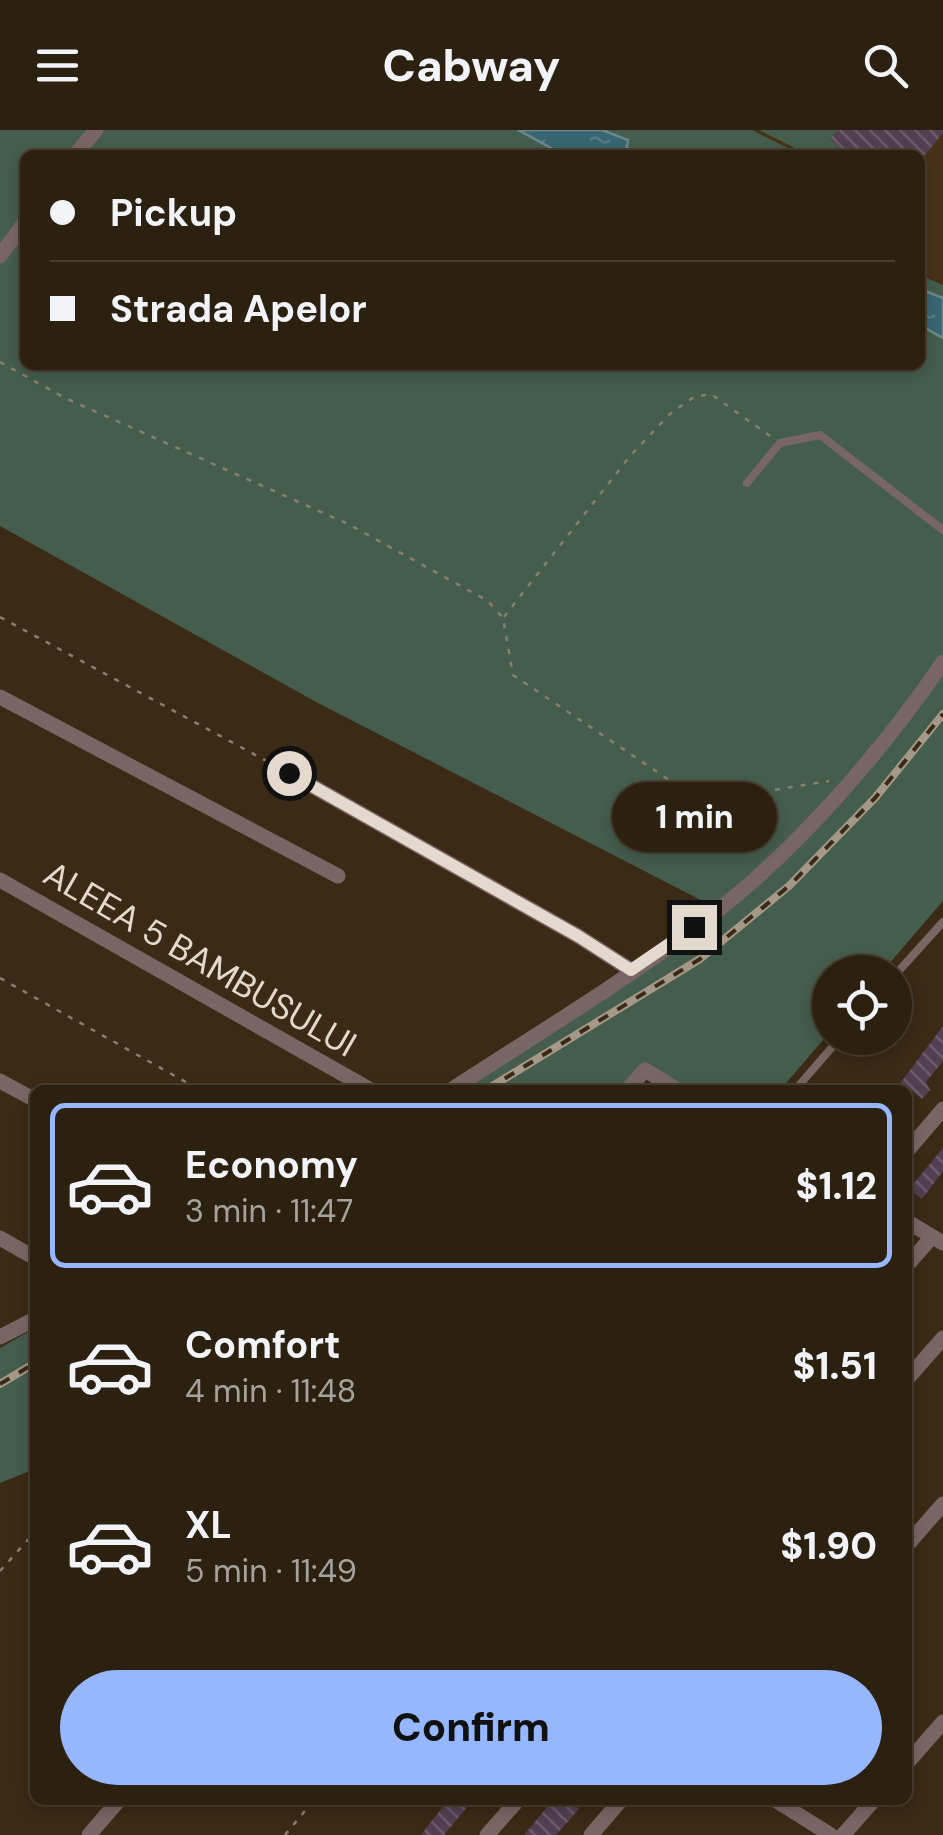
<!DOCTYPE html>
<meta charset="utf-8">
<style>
body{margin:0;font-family:"DM Sans",sans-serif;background:#382d1e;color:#f1f3f6;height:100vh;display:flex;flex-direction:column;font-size:38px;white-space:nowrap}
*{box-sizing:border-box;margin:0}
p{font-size:32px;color:#a6a39f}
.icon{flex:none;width:55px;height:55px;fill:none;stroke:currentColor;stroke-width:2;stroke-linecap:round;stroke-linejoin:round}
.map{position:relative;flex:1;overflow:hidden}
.side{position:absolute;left:30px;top:955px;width:882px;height:720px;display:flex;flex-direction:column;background:#2c2010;border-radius:15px;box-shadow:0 5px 15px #0003,0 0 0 2px #483e30}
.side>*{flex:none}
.banner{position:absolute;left:20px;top:20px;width:905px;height:220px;border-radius:15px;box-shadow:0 5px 15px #0003,0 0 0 2px #483e30;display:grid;align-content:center;height:220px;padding:0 30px;background:#2c2010}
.controls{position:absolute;left:812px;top:825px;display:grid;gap:20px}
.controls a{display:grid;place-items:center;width:100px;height:100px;border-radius:50%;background:#2c2010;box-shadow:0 5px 15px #0003,0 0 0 2px #483e30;font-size:50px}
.end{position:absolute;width:45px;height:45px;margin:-22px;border:12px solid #e4d9cd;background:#111;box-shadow:0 0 0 5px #111}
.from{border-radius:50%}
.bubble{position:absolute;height:70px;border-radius:35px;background:#2c2010;box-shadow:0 5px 15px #0003,0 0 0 2px #483e30;font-size:32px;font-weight:800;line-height:70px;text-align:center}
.banner b{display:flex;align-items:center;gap:35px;height:95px;font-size:38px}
.banner b+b{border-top:2px solid #483e30}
.banner i{width:25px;height:25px;background:#f1f3f6}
ul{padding:18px 0 0;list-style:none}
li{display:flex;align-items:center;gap:30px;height:165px;margin:0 20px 15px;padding:0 10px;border:5px solid transparent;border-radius:15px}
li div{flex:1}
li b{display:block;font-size:38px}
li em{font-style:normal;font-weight:800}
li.on{border-color:#96b6fd}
li>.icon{width:90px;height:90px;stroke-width:1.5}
.action{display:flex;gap:20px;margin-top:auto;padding:20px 30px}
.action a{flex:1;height:115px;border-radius:60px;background:#96b6fd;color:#111;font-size:40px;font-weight:800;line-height:115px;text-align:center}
header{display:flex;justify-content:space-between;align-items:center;height:130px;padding:0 30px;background:#2c2010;font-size:45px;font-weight:800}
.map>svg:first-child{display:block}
.built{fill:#473118}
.green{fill:#455d4d}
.water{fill:url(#water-ripples);stroke:#6c888d;stroke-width:2.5}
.building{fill:url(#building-back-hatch)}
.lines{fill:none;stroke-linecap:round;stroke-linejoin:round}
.path{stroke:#8c7e6e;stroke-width:2.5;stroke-dasharray:5 8;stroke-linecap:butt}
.service{stroke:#786664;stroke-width:8}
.minor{stroke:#786664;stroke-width:15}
.rail-casing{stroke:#a59889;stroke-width:8}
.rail{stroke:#3a2a16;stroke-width:4;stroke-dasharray:11;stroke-linecap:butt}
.route{stroke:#e4d9cd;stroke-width:12}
.labels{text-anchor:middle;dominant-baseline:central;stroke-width:8;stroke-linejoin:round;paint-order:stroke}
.street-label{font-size:35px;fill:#e4d9cd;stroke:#3a2a16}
</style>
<header><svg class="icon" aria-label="menu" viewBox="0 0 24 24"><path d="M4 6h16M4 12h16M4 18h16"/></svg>Cabway<svg class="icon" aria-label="search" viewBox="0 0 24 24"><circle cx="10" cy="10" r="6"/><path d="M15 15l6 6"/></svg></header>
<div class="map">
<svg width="943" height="1705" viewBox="0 0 943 1705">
<defs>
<pattern id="water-ripples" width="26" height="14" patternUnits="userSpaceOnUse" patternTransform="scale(2.5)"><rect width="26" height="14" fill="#386572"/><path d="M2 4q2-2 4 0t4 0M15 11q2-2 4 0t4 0" fill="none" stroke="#557a85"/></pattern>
<pattern id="building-back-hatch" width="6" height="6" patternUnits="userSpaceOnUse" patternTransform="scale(2.5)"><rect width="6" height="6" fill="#533f52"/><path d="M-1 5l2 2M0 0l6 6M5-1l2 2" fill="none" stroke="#6c5a6a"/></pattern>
</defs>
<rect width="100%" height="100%" fill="#3a2a16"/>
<path class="built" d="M752,0h191v155l-23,-10v-120h-118z"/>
<path class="green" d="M0,0h752l50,25h-777v210h895v-90l23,10v616l-61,71h-52v60l-50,58h-104l-38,-17 -15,17h-158l257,-179 -404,-208 -318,-177z
M759,0h184l-23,28v-3h-111z
M35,1198v141l-35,14v-135z"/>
<path class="water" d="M518,0h84l26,10 -2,13 -62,2z
M920,159l23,9v40l-23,-13z"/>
<path class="building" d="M838,0h105v3l-18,22h-76l-19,-16z
M943,896v35l-17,21 4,8 -8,9 -11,-9h-16z
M943,1018v23l-21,28 -13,-10z
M448,1670h25l-29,35h-23z
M553,1670h15l11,9 -23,26h-32z"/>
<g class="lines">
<path class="path" d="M0,232l65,36 283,126 140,77 15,17 10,57 165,111 39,13 112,-18
M0,487l274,148
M504,487l126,-161 41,-43 23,-16 17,-3 59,42
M0,848l200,112
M0,1441l35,-39
M285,1705l29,-35"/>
<path class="service" d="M747,353l33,-40 40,-8 123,95
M895,845l48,-53
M795,960l45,-52"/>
<path class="minor" d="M75,25l21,-25
M0,126l25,-34
M0,567l338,179
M289,643l289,163 53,34
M0,750l371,210
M0,951l35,19
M451,960c89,-58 182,-114 266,-179 83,-65 167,-162 226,-249
M627,960l18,-20 33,20
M908,1020l35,-41
M908,1092l35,21
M0,1108l35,20
M908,1134l24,-27
M0,1207l35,-18
M908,1248l35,-40
M908,1414l35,-40
M908,1632l35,-40
M775,1670l56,35
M89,1705l30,-35
M487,1705l31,-35
M591,1705l30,-35
M843,1705l31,-35"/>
<g class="rail-casing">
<path id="rail" d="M486,960l214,-131 89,-73 86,-88 68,-84
M0,1254l35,-21"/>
</g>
<use href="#rail" class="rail"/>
</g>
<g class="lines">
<path class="route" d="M289,643l289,163 53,34 63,-43"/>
</g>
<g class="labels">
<g class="street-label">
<text transform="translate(200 829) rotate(30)">ALEEA 5 BAMBUSULUI</text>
</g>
</g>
</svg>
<div class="controls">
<a><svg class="icon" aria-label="locate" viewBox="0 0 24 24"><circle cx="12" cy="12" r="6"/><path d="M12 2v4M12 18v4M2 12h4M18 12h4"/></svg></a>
</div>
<i class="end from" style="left:289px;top:643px"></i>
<i class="end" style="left:694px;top:797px"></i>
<div class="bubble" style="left:612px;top:652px;width:165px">1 min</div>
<div class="banner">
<b><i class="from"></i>Pickup</b>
<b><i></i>Strada Apelor</b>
</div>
<section class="side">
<ul>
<li class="on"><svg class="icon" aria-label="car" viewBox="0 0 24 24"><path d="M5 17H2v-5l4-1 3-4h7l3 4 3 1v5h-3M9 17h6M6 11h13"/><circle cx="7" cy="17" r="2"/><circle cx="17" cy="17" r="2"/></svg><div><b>Economy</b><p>3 min · 11:47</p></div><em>$1.12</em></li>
<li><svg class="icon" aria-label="car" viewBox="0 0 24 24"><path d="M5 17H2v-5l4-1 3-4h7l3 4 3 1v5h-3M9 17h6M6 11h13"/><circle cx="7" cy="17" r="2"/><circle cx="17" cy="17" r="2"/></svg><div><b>Comfort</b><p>4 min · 11:48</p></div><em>$1.51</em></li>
<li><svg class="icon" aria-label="car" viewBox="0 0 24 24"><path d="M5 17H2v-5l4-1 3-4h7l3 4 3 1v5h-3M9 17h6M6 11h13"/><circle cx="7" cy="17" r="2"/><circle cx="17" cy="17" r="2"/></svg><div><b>XL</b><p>5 min · 11:49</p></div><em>$1.90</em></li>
</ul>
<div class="action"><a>Confirm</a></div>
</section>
</div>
